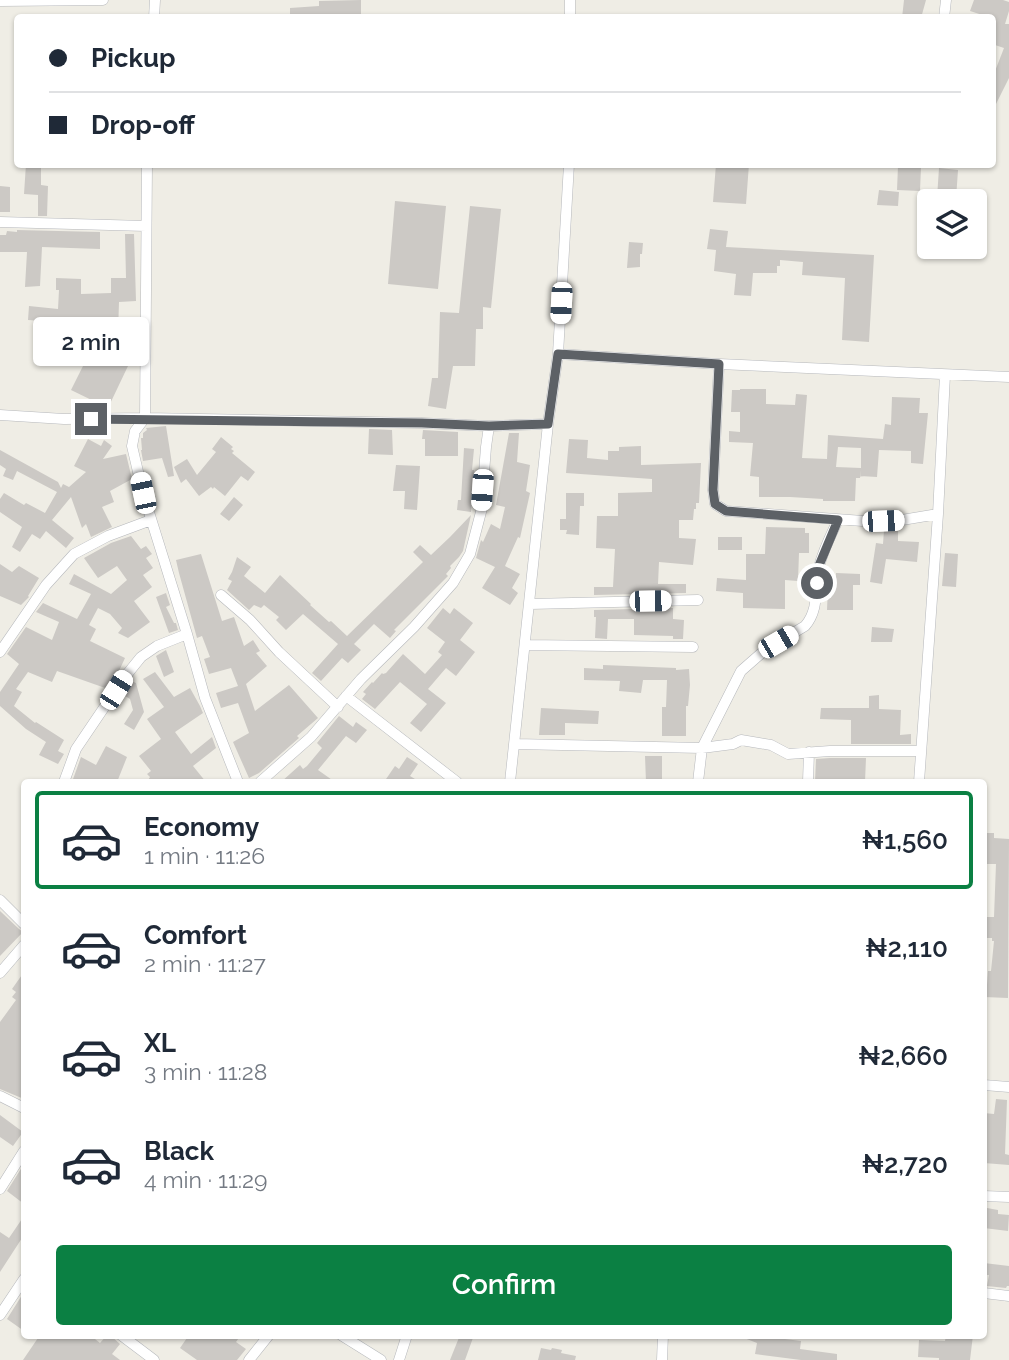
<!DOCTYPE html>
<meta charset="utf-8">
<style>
body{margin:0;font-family:Raleway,sans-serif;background:#f6f6f7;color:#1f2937;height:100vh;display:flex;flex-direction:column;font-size:26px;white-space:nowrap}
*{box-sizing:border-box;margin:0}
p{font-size:23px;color:#747a83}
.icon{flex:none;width:38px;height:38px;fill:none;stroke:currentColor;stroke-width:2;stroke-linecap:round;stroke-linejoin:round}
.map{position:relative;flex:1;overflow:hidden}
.sheet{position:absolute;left:21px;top:779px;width:966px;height:560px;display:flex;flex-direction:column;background:#fff;border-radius:7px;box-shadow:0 2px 5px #0004}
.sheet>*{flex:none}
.guide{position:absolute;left:14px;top:14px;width:982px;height:154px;border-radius:7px;box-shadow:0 2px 5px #0004;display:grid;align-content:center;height:154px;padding:0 35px;background:#fff}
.buttons{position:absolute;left:917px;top:189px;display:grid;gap:14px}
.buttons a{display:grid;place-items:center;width:70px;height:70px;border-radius:7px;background:#fff;box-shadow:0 2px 5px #0004;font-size:35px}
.end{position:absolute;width:32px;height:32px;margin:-16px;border:9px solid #5d6166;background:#fff;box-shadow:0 0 0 4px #fff}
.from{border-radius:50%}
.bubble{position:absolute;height:49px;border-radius:7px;background:#fff;box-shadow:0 2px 5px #0004;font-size:23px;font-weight:600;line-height:49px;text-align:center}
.car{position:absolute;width:21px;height:42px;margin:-21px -10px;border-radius:9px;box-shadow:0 0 5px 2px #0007;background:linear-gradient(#fff 24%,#345 0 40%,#fff 0 76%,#345 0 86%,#fff 0)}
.guide b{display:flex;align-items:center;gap:24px;height:66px;font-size:26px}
.guide b+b{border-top:2px solid #e0e1e3}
.guide i{width:18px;height:18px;background:#1f2937}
ul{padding:12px 0 0;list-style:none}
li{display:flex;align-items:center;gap:21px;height:98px;margin:0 14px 10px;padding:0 21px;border:4px solid transparent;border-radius:7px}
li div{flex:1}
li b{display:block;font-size:26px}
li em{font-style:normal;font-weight:600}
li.active{border-color:#0b8043}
li>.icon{width:63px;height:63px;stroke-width:1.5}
.action{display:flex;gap:14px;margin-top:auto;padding:14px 35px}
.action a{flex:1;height:80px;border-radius:7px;background:#0b8043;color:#fff;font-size:28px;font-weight:600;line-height:80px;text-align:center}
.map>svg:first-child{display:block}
.building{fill:#ccc9c5;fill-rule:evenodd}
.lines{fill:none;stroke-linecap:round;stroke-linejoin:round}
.street-casing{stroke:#b6b8bc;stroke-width:11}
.street{stroke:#fff;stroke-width:10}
.route{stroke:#5d6166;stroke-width:9}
</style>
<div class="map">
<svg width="1009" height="1360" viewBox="0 0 1009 1360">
<rect width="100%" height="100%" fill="#efede5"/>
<path class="building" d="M361,0v16l-30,-1v3h-41v-10l29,-2v-5z
M904,0h22l-5,18h-19z
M974,0h29l6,2v9l-4,13h4v54l-17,34v-33l12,-31 -12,-4v-26l-22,-7z
M26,164h13v3h2v18l7,1 -1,30h-9v-21l-14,-1z
M716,164h33l-3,40 -33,-2z
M898,166l23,1 -1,24 -23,-1z
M939,168l19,2 -2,29 -19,-1z
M0,186l10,1v25h-10z
M879,190l20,2 -1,14 -21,-1z
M395,201l51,5 -8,83 -50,-5z
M470,206l31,3 -10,99 -8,-1v22h-7l-1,37h-22l-7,43 -18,-3 4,-28h6l2,-66 19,1z
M710,229l18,2 -2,16 148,8 -5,87 -27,-2 3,-62 -43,-3 1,-13 -23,-2v6h-3v7h-24l-2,23 -17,-1 2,-21 -22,-3 2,-21 -9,-1z
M17,230l83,2v17l-58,-2 -2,39 -15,1 2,-35h-27v-17h6l1,-4 10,1z
M125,234h9l2,67 -17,1 -1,31h-11v-2h-6v-6h-17v-3h-19v9h-9v-9l-28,-2 1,-14 29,3 1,-19h-3v-12l25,1v15l30,-1v-15h15z
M629,242l14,1 -1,11h-2v13l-13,1z
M91,350h3l34,16 -20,42 -37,-18z
M740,389h26v15l29,1 1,-11 11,1 -5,63 25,1 1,-24 55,4 2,-15 6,1 1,-28 28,1 -1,15h9l-5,51 -12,-1v-12l-32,-1 -2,27 -17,-1 1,-6 -1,8h-4l-1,23h-32v-2l-33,-2h-31v-20l-9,-1 3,-33 -24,-1v-11l11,1v-20h-9l1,-22h8zM838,447l23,1v20l-25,-1z
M166,426l8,50 -6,1 -6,-19 -19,3 -2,-11h1l-1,-12h2v-5l4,-3 -1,-2z
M369,429l23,1 1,25 -25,-1z
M423,430l35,2v24h-33v-17h-3z
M509,433h10l-2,29 13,3 -4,26 4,2 -10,45 -2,-1 -13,29 15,8 -8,14 6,5 -8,12 -28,-17 13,-21 -19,-9 5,-18 2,2 8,-18 9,5 5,-22 -9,-2z
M221,437l12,10 -2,2 3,2 -2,2 23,19 -7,9 -7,-5 -16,20 -11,-9 -1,2 -2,-2 -12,9 -13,-17 -5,4 -7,-16 13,-8 10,16 19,-23 -4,-3z
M88,439l13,7 3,-6 8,6 -9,13 23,-5 6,25 -22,12 4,11 -12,5 10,20 -21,10 -5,-13 -4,4 -11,-31 -19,23 22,18 -8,10 -20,-17 -6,8 -8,-5 -12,18 -8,-5 10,-20 -22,-15v-13l4,-6 20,12 2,-2 19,10 12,-21 -40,-21 -4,9 -10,-4 3,-7 -6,-4v-15l58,32 3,6 2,-4 6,3 17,-15 -12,-6z
M569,439l19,1 -1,18 21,2v-9h11v-4l22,-1v19l60,-2 -2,40h-3v6h-2l-1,11h-14v18l17,1 -3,26 -34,-3 -1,22h28v9l-92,2v-8h19l2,-38 -19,-1 1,-32h21v-23l34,-1v-13l-86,-6z
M464,448l10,1 -2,21h2l-3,42 -14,-2 1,-10h3z
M396,465l24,1 -3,44 -13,-1 1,-18h-12z
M566,493h18v13h-4l-1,29 -13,-1 1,-4h-7v-11h6z
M234,497l9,8 -14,16 -9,-7z
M471,515l-8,36 -4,6 -9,9 1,2 -5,6 2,2 -54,54 2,1 -6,7 -16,-14 -20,20 7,6 -13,13 -6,-5 -21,23 -9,-8 26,-29 -35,-30 -17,16 -10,-10 3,-3 -15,-12 -3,3 -7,-3 -5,5 -22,-20 5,-9 -4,-2 4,-7 5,-15 14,10 -7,9 21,17 15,-18 31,29 -1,1 19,17 2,-1 16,15 76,-74 -10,-10 7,-7 11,10 19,-18z
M766,527l39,1v5h4v20h-10l-1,28 -13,-1v29l-42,-1v-15l-27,-2 1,-13 29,2v-26h19z
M884,530l14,1v10l21,1 -2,20 -31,-3 -4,25 -12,-2 6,-39 7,1z
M131,536l10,13 5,-3 6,8 -6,4 7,10 -10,7 9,12 -18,14 16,21 -22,16 -10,-5 4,-5 -12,-14 -12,-6 -9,17 7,4 -6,12 35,17 -7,15 -10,16 -51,-18 -5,11 -24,-10 -12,17 6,3 -8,14 21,17 1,-1 28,18 -6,11 6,3 -6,10 -19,-9 7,-13 -20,-13 -26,-23v-14l19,-28 -12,-10 19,-27 26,13 7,-18 -23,-10 7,-9 34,16 14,-25 -22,-10 5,-10 37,20 16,-14 -10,-14 -19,12 -14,-20 27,-15z
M718,537h24v13h-24z
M945,553l13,1 -2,33 -14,-1z
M201,554l21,67 12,-4 10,29 9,-6 7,11 -4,2 11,13 -21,18 9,27 34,-26 29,33 -21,18 2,2 -40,35 -10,5 -16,-36 16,-9 -11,-30 -17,5 -5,-15 22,-7 -7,-18 -22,6 -5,-15 6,-2 -8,-21 -5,2 -18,-65 -3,-13z
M0,564l12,8 7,-6 20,12 -11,18 1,1 -8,8 -21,-9z
M836,573l24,1v11h-7v25h-26l1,-24h8z
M166,593l4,12 -4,2 8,16h2l2,7 -9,3 -13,-36z
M443,608l7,6 4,-6 19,15 -13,17 15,12 -19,24 -10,-8 -18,21 18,14 -25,29 -11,-9 17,-19 -27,-22 -25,27 -13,-10 4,-5 -3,-2 9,-10 1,1 9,-10 1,1 3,-1 17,-19 22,20 17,-19 -4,-3 7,-10 -18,-14z
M673,608v11l11,1 -1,19h-10v-3l-39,-1v-16h-26l-1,20 -12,-1 1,-21h-2v-7z
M872,627l22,2 -2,13h-21z
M166,650l8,22 -10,5 -8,-21z
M603,665l73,3v2l13,-1 1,16 -2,21h-2v30h-24v-29h4l1,-27h-24l-2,13 -22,-2 1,-10 -36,-1v-12l19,1z
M155,672l19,25 16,-9 10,18 3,7 -28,19 16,22 21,-17 4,11 -23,18 13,16h-59l3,-5 -3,-3 4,-3 -12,-15 22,-17 -14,-20 17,-12 -21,-28z
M131,681l5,2 8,29 -10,18 -10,-6 9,-14 -3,-11 -8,-5z
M879,695v14l22,1 -1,25 11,-1v10h-60v-24l-31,-1 1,-11h48v-12z
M541,708l58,3 -1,13 -33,-1v12h-26z
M339,716l14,11 3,-5 11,8 -11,13 -10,-7 -28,34 17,12h-54l19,-17 3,4 4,-3 15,-18 -5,-5z
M106,746l21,11 -10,25h-45l9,-25 15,8z
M645,756h17v26h-16z
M407,757l11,7 -8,12 10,6h-36l11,-16 4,3z
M830,758h36l-1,24h-50l1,-23z
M984,833h10v5l15,1 -1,159 -24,-1v-13l3,1 1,-14h3l3,-30h-2v-3h-8v-21h10l2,-53h-12z
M0,911l19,18 4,3 -23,24z
M24,972v127l-24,-10v-67l16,-22 -4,-3 4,-5 -4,-3z
M996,1099l11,1 -2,54 4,1v10l-25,-2v-50l10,1z
M0,1115l23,17 -10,14 -13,-9z
M24,1164v40l-17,-13z
M987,1208l11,2v4l11,1 -1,16 -24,-3z
M24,1216v19l-24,37v-40l9,6z
M984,1263l25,3v20h-2l-1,2 -19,-2 2,-11h-5z
M24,1292v39l-17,-12z
M40,1335h50l10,8 7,-8h3l10,9 -8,10 8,6h-97z
M189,1335h52l-5,7 10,7 -9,11h-40l-17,-12z
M460,1335h14l-9,25h-15z
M785,1335v4l16,2 -1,8 37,5v6h-36l-46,-6 2,-11 -18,-7z
M946,1335h27l-3,25h-31v-2l-21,-1 1,-17 26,1z
M541,1348l10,2 1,-2 10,2 -1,3 15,3 -1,4h-37z"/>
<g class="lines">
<g class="street-casing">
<path id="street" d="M0,1l103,-1
M154,18l1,-18
M570,18v-18
M944,18l2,-18
M147,164l-2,254 -10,13 -3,15 11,47 44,141 18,64 33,84
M0,222l146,4
M558,354l161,10 290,13
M719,364l-6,126 2,14 11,7 137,10 39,-1 36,-6
M0,415l64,4 81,-1 277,5 67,3
M221,595l29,25 29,32 59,55
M530,604l168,-4
M525,645l168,2
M0,652l46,-67 28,-31 34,-18 43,-16
M346,696l111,86
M515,744l187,4 31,-4 8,-4 30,5 17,9 42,-3h90
M64,782l12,-33 48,-71 17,-21 16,-11 30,-12
M260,782l51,-45 50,-58 53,-52 39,-44 17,-29 11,-42 5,-65 3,-21 59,-2
M510,782l38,-358 10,-70 11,-190
M698,782l4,-34 39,-77 24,-21 40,-24c15,-17 9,-39 14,-59 4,-17 12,-32 19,-47
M808,782l1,-30
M919,782l19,-268 7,-139
M0,900l24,24
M0,973l24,-28
M984,1085l25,2
M0,1096l24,12
M0,1189l24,-38
M984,1196l25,1
M984,1293l25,3
M0,1315l24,-36
M121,1335l33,25
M341,1335l40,25
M249,1360l20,-25
M399,1360l8,-25
M662,1360l1,-25"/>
</g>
<use href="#street" class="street"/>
</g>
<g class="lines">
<path class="route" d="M91,419l331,4 67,3 59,-2 10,-70 161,10 -6,126 2,14 11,7 112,9 -20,48 -1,15"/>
</g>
</svg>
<div class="buttons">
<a><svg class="icon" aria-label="layers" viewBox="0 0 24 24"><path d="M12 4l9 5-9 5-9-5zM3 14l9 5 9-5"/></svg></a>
</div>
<i class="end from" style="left:817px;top:583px"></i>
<i class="end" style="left:91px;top:419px"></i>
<div class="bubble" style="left:33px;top:317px;width:116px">2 min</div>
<i class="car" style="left:561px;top:303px;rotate:183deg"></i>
<i class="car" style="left:482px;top:490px;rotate:184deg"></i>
<i class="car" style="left:143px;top:493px;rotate:348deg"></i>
<i class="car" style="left:883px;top:521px;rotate:88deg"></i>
<i class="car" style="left:650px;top:601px;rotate:89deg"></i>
<i class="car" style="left:778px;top:642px;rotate:60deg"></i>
<i class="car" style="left:116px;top:690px;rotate:32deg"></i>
<div class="guide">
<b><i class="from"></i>Pickup</b>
<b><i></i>Drop-off</b>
</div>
<section class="sheet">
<ul>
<li class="active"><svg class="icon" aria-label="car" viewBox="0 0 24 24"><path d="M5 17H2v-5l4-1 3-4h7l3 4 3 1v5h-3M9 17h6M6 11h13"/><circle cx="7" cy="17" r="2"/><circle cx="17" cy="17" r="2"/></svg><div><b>Economy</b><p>1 min · 11:26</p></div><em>₦1,560</em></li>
<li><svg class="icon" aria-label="car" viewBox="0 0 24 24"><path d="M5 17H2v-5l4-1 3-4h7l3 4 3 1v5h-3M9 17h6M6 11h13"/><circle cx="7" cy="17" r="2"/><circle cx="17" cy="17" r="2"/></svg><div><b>Comfort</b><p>2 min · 11:27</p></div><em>₦2,110</em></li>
<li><svg class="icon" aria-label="car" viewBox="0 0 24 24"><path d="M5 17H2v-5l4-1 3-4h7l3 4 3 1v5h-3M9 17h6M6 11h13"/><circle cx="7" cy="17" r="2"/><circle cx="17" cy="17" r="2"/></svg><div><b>XL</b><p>3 min · 11:28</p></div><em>₦2,660</em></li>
<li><svg class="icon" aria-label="car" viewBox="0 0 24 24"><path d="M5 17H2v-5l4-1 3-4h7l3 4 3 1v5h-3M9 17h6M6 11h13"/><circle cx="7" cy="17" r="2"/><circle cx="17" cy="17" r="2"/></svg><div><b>Black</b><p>4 min · 11:29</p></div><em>₦2,720</em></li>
</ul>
<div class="action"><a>Confirm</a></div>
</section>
</div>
